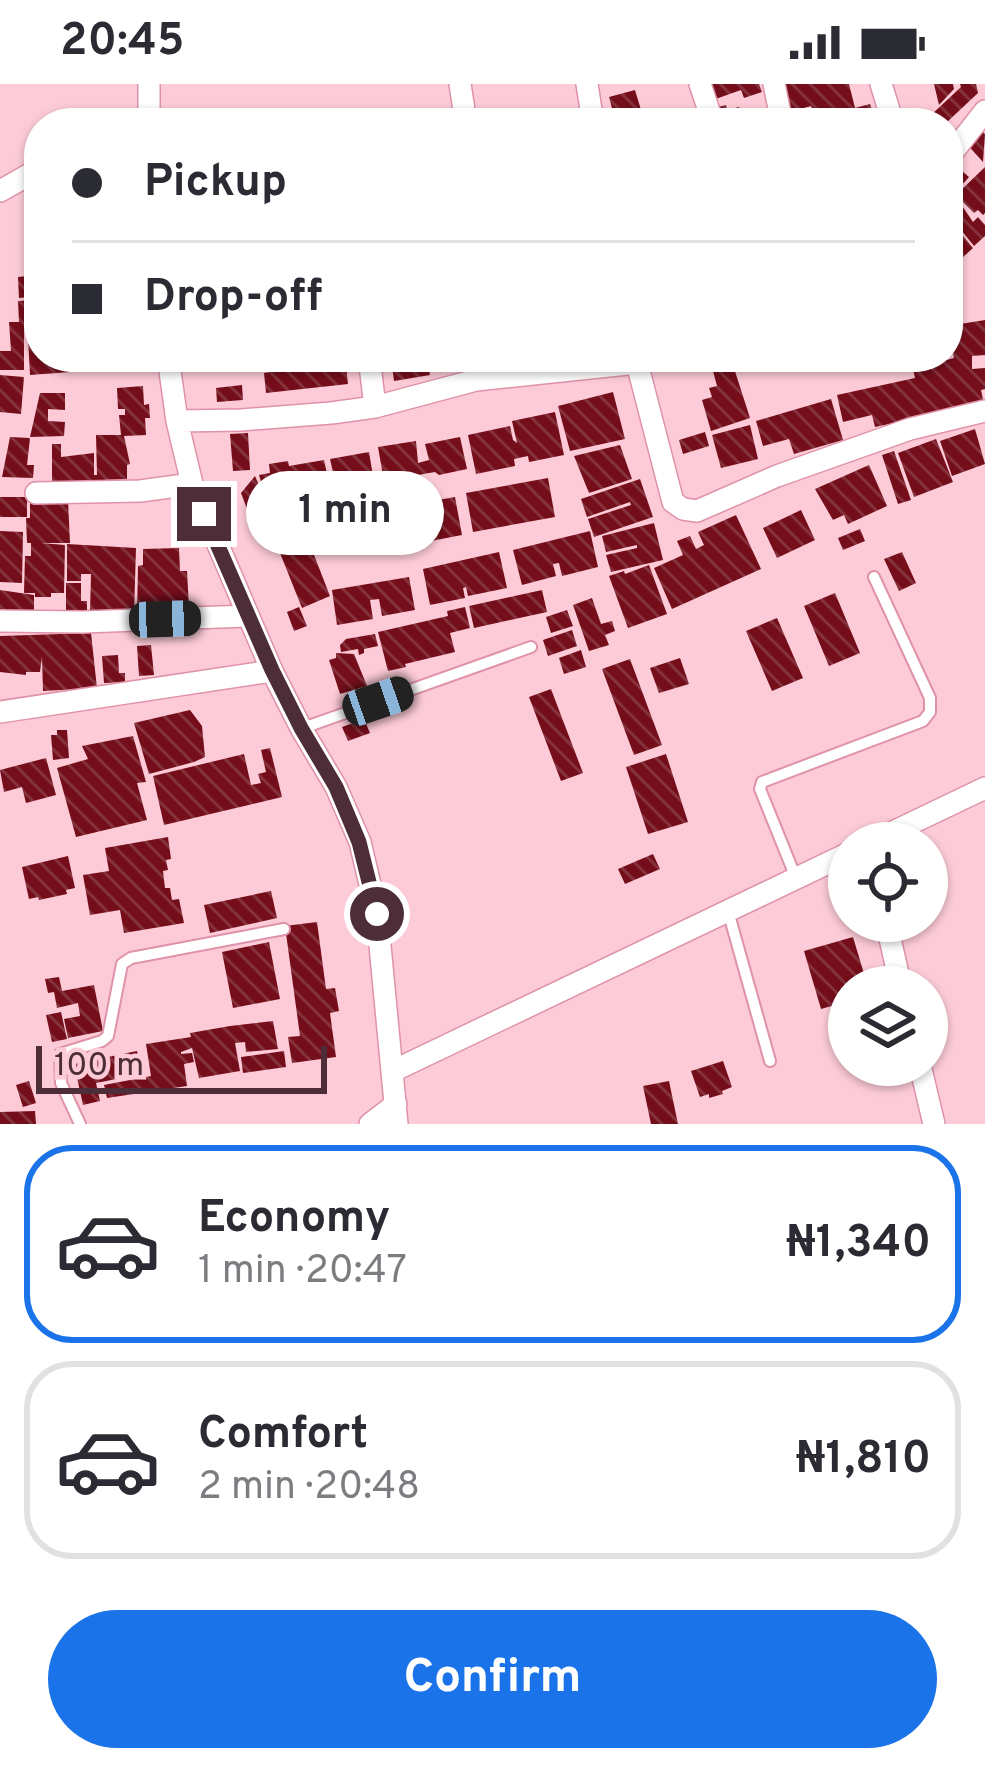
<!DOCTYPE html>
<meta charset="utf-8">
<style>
body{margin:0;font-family:Overpass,sans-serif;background:#f2f2f3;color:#2b2b33;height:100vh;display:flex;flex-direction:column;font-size:45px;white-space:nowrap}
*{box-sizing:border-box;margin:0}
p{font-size:39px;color:#7c7c81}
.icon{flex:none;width:66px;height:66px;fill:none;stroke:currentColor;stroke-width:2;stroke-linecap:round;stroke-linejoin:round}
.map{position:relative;height:1040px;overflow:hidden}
.side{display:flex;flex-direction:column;background:#fff;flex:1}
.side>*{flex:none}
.hud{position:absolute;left:24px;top:24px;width:939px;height:264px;border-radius:48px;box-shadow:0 3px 9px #0004;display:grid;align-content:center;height:264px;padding:0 48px;background:#fff}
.buttons{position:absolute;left:828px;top:738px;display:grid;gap:24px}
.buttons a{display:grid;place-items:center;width:120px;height:120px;border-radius:50%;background:#fff;box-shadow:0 3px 9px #0004;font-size:60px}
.scale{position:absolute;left:36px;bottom:30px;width:291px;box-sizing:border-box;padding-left:12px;border:6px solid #4d2d37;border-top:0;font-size:33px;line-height:42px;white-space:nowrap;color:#4d2d37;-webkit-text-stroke:9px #fccbd7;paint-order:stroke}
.end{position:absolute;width:54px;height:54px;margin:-27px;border:15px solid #4d2d37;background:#fff;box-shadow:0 0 0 6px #fff}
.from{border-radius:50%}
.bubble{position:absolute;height:84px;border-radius:42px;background:#fff;box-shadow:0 3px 9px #0004;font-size:39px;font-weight:700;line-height:84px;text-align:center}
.car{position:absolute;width:36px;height:72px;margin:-36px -18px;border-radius:15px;box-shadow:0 0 9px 3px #0007;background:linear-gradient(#222 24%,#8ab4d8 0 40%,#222 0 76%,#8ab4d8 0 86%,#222 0)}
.hud b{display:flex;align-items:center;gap:42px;height:114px;font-size:45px}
.hud b+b{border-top:3px solid #e1e1e2}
.hud i{width:30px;height:30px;background:#2b2b33}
ul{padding:21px 0 0;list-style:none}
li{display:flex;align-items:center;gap:36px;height:198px;margin:0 24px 18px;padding:0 24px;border:6px solid #e1e1e2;border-radius:48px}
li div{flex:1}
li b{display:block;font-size:45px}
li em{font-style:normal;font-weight:700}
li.on{border-color:#1a73e8}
li>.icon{width:108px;height:108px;stroke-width:1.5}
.primary-button{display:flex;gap:24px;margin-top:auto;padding:24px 48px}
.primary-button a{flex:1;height:138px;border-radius:72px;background:#1a73e8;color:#fff;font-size:48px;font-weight:700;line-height:138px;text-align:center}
.status{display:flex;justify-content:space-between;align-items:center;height:84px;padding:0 60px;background:#fff;direction:ltr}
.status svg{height:33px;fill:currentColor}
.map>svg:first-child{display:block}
.building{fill:url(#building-back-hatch)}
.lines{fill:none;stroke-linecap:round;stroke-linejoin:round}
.service-casing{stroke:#df92a8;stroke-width:14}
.minor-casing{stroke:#df92a8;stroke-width:24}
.service{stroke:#fff;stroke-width:10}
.minor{stroke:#fff;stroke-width:21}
.route{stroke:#4d2d37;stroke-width:15}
</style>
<div class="status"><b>20:45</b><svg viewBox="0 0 49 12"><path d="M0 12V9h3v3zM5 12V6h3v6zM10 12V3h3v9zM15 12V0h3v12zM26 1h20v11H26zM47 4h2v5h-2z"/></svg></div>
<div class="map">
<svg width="985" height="1040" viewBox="0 0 985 1040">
<defs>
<pattern id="building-back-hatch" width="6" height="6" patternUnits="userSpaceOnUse" patternTransform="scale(3)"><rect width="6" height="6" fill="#750e1b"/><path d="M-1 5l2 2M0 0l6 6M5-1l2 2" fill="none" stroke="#86323d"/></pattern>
</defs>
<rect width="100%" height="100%" fill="#fccbd7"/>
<path class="building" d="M704,0h55l3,8 -18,6 -3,-8 -31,11z
M776,0h73l6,24 15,-4 6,19h-43l-3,-13 -16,4 -3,-8 -11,3 5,14h-18z
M934,0h19l1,5 -15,16z
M960,0h16l2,9 -32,30h-29l11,-9 2,2 31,-29z
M635,6l10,33h-29l-7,-26z
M726,21l1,5 12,-3 5,13 19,-8 4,11h-51l-6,-14z
M979,44l6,6 -2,28 -19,-21z
M948,75l21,18 -21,24 1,-23z
M985,83v46l-2,2 -5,-5 -4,3 -18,-18z
M956,113l17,25 5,-5 7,8v11l-11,10 -26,-32v-8z
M960,148l13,16 -25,23v-29z
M39,191v21l-20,2 -1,-21z
M39,216v19l-15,1v50h-24v-19h11l-2,-29h10l-1,-21z
M985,236v35l-13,1v13l13,-1v21l-4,1 3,14 -109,23 -3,-12 -29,7 -6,-27 78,-17 -2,-9 41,-11 -6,-32z
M39,252v21h30l1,15 -40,3 -2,-38z
M262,273h53l1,13 8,-1 -1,-12h22l3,27 -82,9 -2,-20 6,-1 -1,-9 -6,1z
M391,273h35l4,18 -36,6z
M733,281l17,53 -39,13 -9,-31 10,-3 -3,-9 8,-2 -4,-15z
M0,291l24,2 -3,37 -21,-2z
M242,301l1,15 -26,2 -1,-14z
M143,302l1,19 5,-1 1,14h-5l1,17 -22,1 6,28 -3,1v14l-75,3v-38h9v13l33,-4v22h3l-1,-40h25l-2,-20h6v-6h-7l-1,-21z
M613,308l12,47 -55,12 -12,-45z
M40,309h25v17l-17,-1v12l17,1 -1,14 -34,1z
M831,315l12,41 -49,14 -5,-15 -26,7 -7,-25z
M555,328l9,43 -35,7 -1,-6 -14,3 1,7 -39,8 -8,-39 42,-9 3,14 4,3 -5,-22z
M750,341l8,34 -37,9 -9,-33z
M975,345l10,35 -33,12 -12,-35z
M705,348l4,14 -26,8 -4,-14z
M248,349l2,37 -17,1 -3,-37z
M10,353l20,1 -3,27h7l-1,13 -31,-1z
M460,353l7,32 -28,6 -4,-3 -23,4 1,7 -28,4 -7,-40 38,-6 2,22 11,-3 -4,-16z
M936,355l17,43 -39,15 -16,-44z
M620,361l12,34 -43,14 -15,-37z
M894,367l17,49 -13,4 -16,-49z
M369,368l6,36 -78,14 -4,-22 2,17 -28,3 -8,-25 11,-2 -1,-9 19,-3 1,5 35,-6 4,18 6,-1 -4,-18z
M869,381l18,41 -39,18 -4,-9 -11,5 -18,-31z
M255,392l13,31 -19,7 -8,-21z
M548,394l7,39 -82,15 -7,-39z
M640,395l13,38 -59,20 -6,-18 43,-14 -1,-3 -43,15 -6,-18z
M0,413h27v20h-27z
M455,413l7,38 -36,7 -2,-12 -8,1 2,12 -41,8 -7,-39z
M30,416h38l2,43h-29l24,2 -1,48h-13v4h-16v-4h-11l1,-37h6v-13h-4l-1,-25h4z
M293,417l37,95 -28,12 -38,-95z
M801,426l14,30 -38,18 -14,-30z
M736,431l25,54 -89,40 -18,-41 29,-13 -6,-14 13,-5 6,13 8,-4 -6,-13z
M654,439l9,37 -52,12 -5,-17 31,-7v-3l-31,7 -4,-16z
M860,445l5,12 -22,9 -5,-12z
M0,447l23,1 -1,51 -22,-1z
M590,447l8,36 -36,9 -3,-13 -6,1 3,12 -34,9 -9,-35z
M67,460l69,4 -2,66 -44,-2 1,-38h-10v7h-14z
M179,464l1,23h7l2,36h-8v6l-44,1 1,-48 5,-1v-16z
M499,468l8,36 -39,8 -2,-9 -3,1 2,10 -35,7 -7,-36z
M902,468l14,31 -17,8 -15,-32z
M649,481l18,49 -39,14 -19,-52 15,-5 1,3z
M409,493l6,33 -33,6 -3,-17 -9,1 3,19 -36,6 -5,-35z
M66,499h15v18h6v12h-21z
M0,506l34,5v18l-34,-1z
M542,506l5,22 -73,16 -5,-22z
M835,509l25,60 -31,13 -25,-60z
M592,514l9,26 11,-3 3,10 -10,4 4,10 -20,6 -16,-46z
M299,523l8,19 -13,5 -7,-19z
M465,523l5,21 -20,5 5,19 -50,12 1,3 -18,4 -10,-39 70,-16 -1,-5z
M567,526l6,16 -22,7 -5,-16z
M777,534l26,60 -31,13 -26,-60z
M572,546l5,16 -29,10 -5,-16z
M91,549l6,55 -54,3 -1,-34 -2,15h-14v3l-26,-3v-36z
M375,550l3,12 -14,3v4l-5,2 -1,-6 -17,3 -1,-7 6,-6z
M151,561l3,30 -15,1 -2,-30z
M581,566l5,17 -22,7 -5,-16z
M336,569l18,1 13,32 -27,8 -11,-34 7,-2z
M118,571l1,18h6v9l-21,1 -2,-27z
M680,574l9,26 -30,9 -9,-25z
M630,575l32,86 -28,10 -32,-86z
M551,605l32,84 -22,8 -32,-84z
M190,626l12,16 3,31 -11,5 -45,12 -15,-51z
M364,635l6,14 -22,8 -6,-14z
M57,646h10l2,28 -16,2 -2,-25h6z
M133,652l13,46 -9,1 10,37 -71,17 -19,-69 31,-9 -6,-13z
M270,664l12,49 -118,28 -11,-49 91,-22 7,31 10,-2 -3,-9 8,-2 -5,-22z
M666,670l22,68 -40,12 -22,-67z
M46,674l10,37 -30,8 -4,-16 -18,5 -4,-22z
M168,753l3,22 -5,1 2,10 -5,1 2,17h5l2,12 7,-1 5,24 -60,10 -4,-23 -30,5 -7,-40 26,-4 -4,-23z
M653,770l7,15 -35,15 -7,-15z
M68,772l7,32 -9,2 1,4 -28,6 -1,-3 -9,2 -7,-32z
M271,807l6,27 -67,15 -6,-28z
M317,838l9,67 9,-1 4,23 -9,2 6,44 -44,6 -4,-26 12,-1 -15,-110z
M853,853l15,50h-19v14l-28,8 -17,-58z
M269,858l11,57 -47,9 -11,-56z
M59,893l3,14 32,-6 9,46 -35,7 -4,-19 16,-3 -2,-13 -21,5 -3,-16 -6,1 -3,-14z
M61,928l6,27 -15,3 -6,-27z
M273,937l5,28 -32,3 -1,-10 -10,1 5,28 -41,7 -7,-30 -11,4v2l11,-1 2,9 -10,2 3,22 -80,12 -3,-13 47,-9 -5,-32 45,-7 -1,-4 40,-7z
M137,967l5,23 -46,9 4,18 -17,4 -9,-41z
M284,967l2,16 -43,6 -2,-16z
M723,977l9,26 -10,4 1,3 -14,4v-4l-9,3 -9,-26z
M29,997l7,22 -13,4 -7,-22z
M669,997l9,43h-27l-8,-38z
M35,1027l1,13h-36v-12z"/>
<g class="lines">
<g class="service-casing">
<path id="service" d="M303,644l228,-81
M796,794l-36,-89 2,-7 161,-61 7,-9v-14l-56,-121
M728,827l42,150
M80,1040l-19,-41 -1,-29 42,-13 6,-5 14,-72 9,-6 153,-29"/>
</g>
<g class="minor-casing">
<path id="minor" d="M149,0v39
M460,0l6,39
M587,0l6,39
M700,0l13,39
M774,0l8,39
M881,0l12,39
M948,74l37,-47
M0,107l39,-22
M168,273l9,64 15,63 80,187 29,57 35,59 24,55 17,72 20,210
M369,273l6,50
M658,273l-21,6 36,139 10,7 14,2 80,-35 133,-47 75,-18
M177,337l64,-1 90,-7 44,-6 101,-27 161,-17 -2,-6
M36,409l104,-2 52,-7
M0,537l83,1 164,-6
M0,628l272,-41
M870,759l115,-55
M886,837l15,66
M920,981l14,59
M393,987l456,-218
M370,1040l26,-20"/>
</g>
<use href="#service" class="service"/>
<use href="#minor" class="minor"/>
</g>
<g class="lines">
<path class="route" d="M204,430l68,156 29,58 35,59 23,55 18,72"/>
</g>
</svg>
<div class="buttons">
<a><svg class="icon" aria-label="locate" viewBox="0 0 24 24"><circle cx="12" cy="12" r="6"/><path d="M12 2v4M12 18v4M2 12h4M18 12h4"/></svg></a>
<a><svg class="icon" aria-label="layers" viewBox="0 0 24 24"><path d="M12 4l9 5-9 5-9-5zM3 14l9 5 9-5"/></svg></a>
</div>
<div class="scale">100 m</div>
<i class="end from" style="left:377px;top:830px"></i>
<i class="end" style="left:204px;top:430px"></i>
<div class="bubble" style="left:246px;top:387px;width:198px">1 min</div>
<i class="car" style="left:165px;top:535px;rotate:88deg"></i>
<i class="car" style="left:378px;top:617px;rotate:71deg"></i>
<div class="hud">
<b><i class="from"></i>Pickup</b>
<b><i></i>Drop-off</b>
</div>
</div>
<section class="side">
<ul>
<li class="on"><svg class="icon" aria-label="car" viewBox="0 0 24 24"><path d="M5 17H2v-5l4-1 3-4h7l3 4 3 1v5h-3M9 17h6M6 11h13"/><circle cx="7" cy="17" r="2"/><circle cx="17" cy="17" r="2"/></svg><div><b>Economy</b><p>1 min · 20:47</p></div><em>₦1,340</em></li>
<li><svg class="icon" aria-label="car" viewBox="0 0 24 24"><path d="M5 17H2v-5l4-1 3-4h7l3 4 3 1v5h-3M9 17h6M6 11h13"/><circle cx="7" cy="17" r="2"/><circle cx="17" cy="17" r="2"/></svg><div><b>Comfort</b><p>2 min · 20:48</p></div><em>₦1,810</em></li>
</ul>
<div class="primary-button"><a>Confirm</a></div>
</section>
